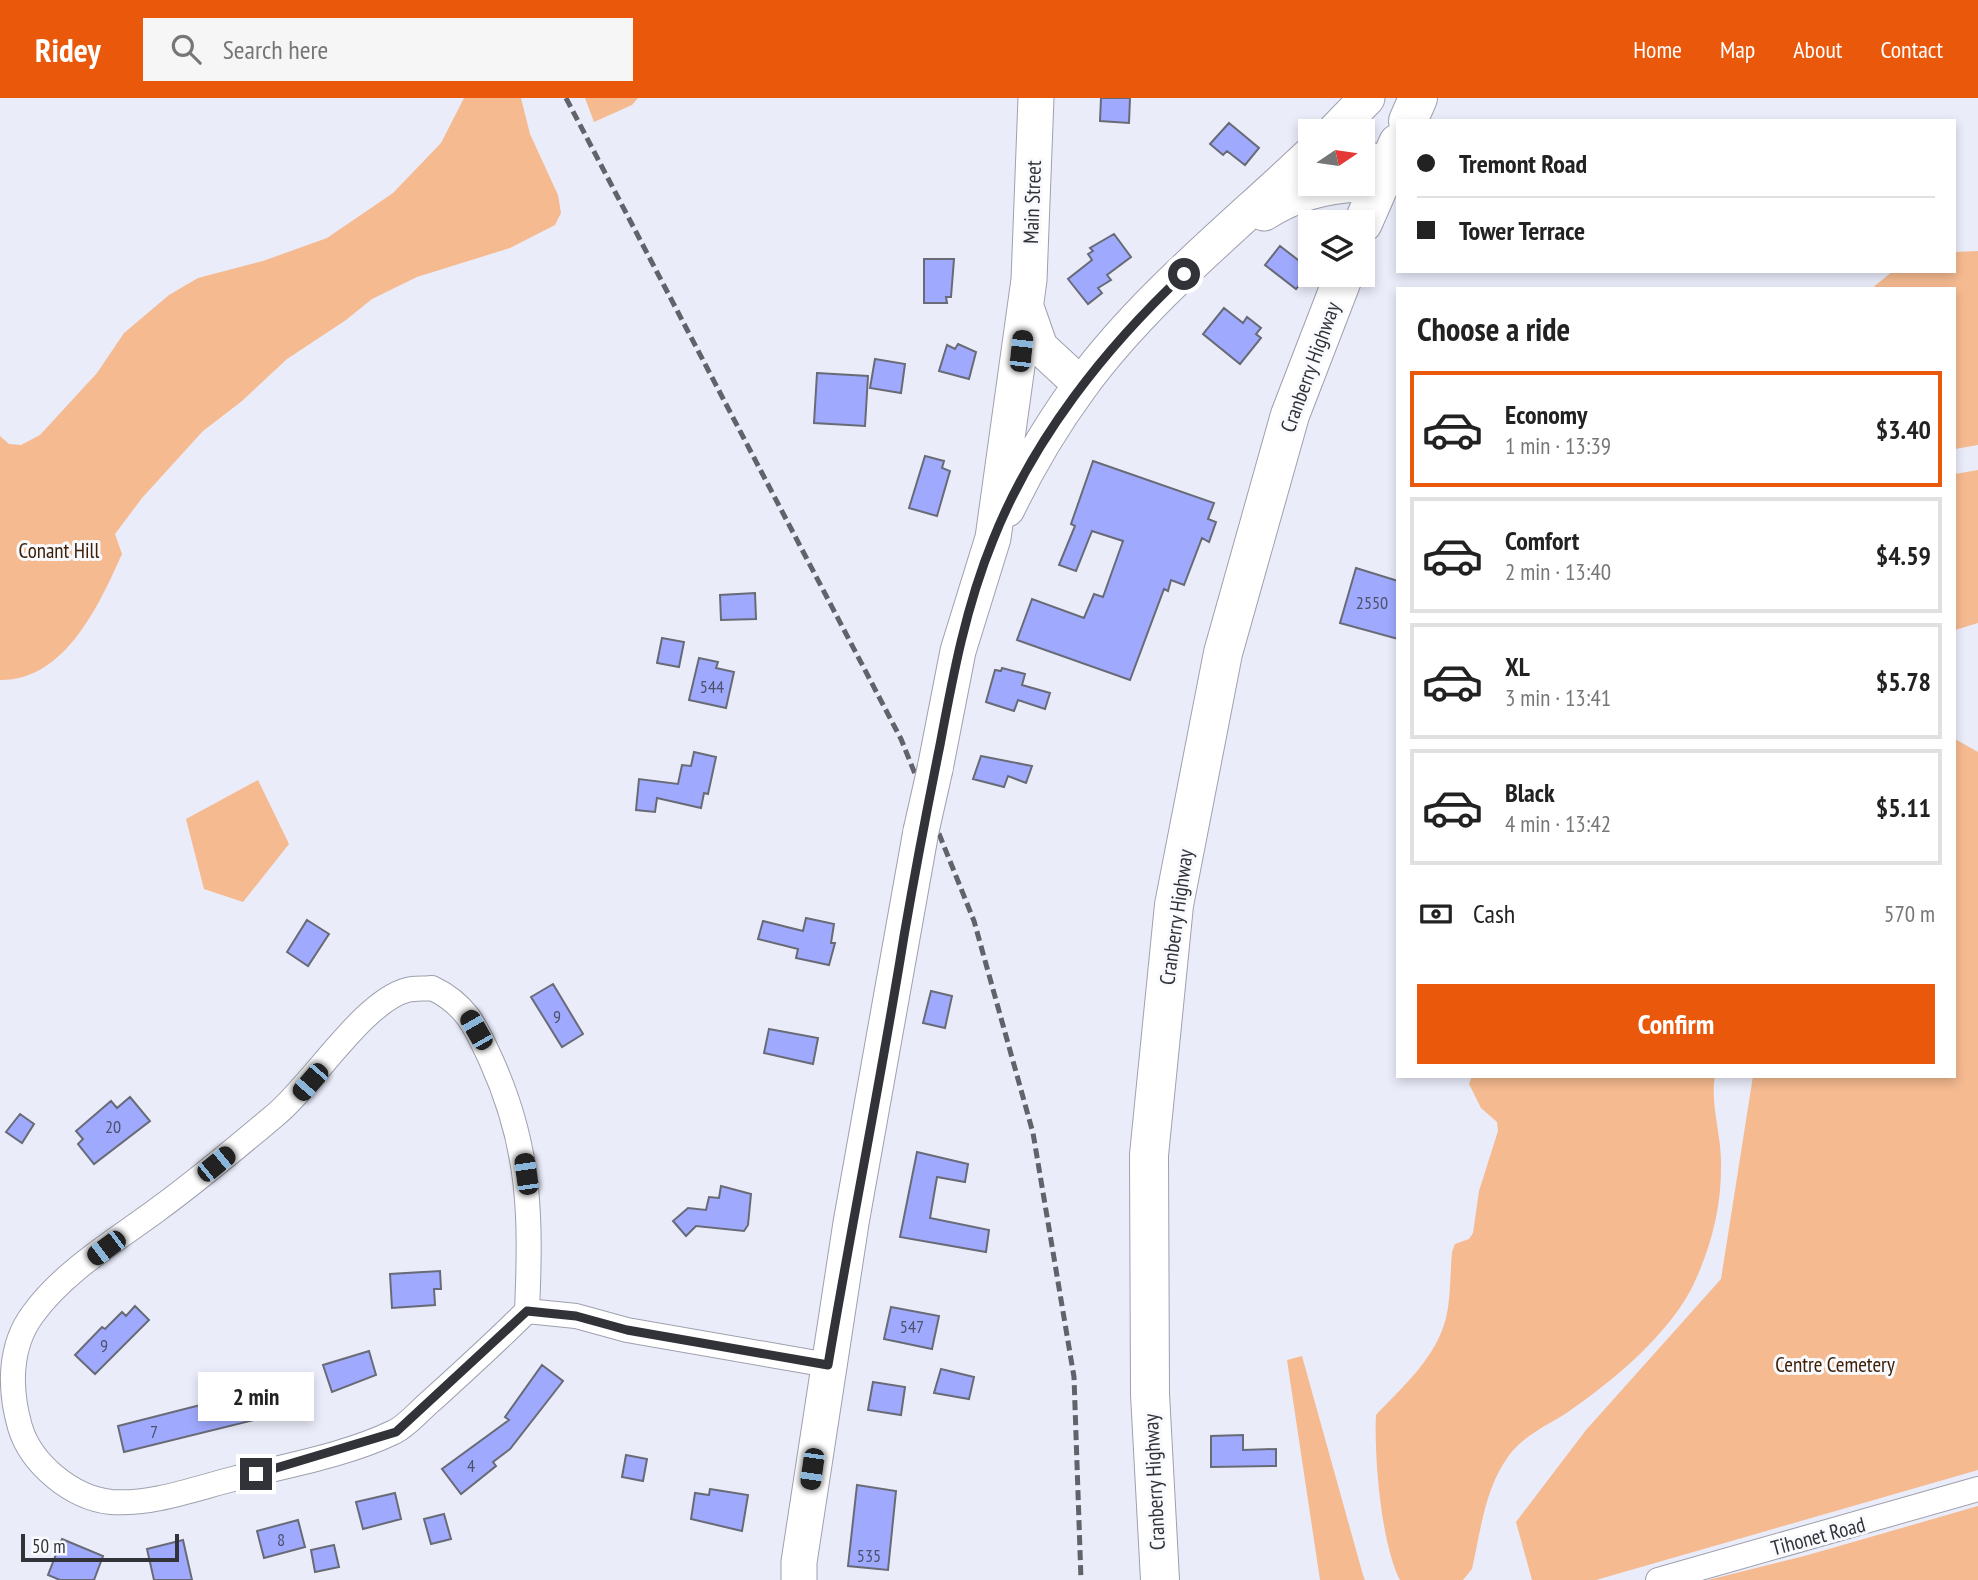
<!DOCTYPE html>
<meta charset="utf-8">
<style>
body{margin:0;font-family:"PT Sans Narrow",sans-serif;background:#f6f6f6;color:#222;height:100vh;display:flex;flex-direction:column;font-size:26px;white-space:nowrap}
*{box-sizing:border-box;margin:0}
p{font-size:23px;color:#767676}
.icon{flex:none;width:38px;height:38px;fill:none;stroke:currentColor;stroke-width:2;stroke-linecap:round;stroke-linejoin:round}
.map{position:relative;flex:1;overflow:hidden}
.details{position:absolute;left:1396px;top:189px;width:560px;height:791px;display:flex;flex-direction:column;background:#fff;border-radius:0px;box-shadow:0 4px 10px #0003}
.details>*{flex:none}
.guide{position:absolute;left:1396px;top:21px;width:560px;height:154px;border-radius:0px;box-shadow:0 4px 10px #0003;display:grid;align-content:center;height:154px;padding:0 21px;background:#fff}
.needle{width:46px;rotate:77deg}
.controls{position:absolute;left:1298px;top:21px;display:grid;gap:14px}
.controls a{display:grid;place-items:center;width:77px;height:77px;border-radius:0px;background:#fff;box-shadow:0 4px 10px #0003;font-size:35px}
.scale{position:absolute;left:21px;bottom:18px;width:158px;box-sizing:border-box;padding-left:7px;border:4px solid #323339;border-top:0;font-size:19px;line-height:24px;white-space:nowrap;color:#323339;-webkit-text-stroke:5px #f9fafd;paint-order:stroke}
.end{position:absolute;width:32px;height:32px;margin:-16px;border:9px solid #323339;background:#fff;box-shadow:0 0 0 4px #fff}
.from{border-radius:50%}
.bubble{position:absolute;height:49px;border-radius:0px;background:#fff;box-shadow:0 4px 10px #0003;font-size:23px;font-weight:700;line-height:49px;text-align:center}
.car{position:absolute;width:21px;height:42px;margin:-21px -10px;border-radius:9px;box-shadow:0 0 5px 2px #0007;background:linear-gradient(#222 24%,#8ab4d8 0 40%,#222 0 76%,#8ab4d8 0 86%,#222 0)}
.guide b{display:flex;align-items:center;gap:24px;height:66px;font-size:26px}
.guide b+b{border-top:2px solid #e0e0e0}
.guide i{width:18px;height:18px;background:#222}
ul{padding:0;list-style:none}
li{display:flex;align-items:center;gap:21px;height:116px;margin:0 14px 10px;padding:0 7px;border:4px solid #e0e0e0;border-radius:0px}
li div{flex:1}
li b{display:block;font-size:26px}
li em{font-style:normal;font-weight:700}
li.current{border-color:#ea580c}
li>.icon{width:63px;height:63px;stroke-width:1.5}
h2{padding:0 21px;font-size:32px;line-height:84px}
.pay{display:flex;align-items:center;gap:18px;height:77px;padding:0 21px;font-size:26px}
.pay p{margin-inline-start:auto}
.action{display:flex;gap:14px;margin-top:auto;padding:14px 21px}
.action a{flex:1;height:80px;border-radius:0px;background:#ea580c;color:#fff;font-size:28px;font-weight:700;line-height:80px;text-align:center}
header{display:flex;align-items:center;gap:42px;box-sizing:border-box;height:98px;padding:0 35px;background:#ea580c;color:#fff}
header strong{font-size:33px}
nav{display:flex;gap:38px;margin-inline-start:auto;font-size:24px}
.search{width:490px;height:63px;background:#f6f6f6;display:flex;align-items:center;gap:18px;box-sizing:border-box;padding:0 24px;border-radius:0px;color:#767676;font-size:26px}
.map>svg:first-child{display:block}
.green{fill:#f5ba90}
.building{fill:#9faafe;stroke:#686b76;stroke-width:2}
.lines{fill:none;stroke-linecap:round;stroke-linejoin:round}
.minor-casing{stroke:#9ea0ad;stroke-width:26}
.secondary-casing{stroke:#9ea0ad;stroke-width:37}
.primary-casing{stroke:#9ea0ad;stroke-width:40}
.minor{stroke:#fff;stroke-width:24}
.secondary{stroke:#fff;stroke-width:35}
.primary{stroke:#fff;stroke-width:38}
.rail{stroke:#61626a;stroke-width:5;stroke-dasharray:10 5;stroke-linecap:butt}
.secondary-bridge-casing{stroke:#9ea0ad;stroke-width:37;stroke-linecap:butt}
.secondary-bridge{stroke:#fff;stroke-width:35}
.route{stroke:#323339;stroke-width:9}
.labels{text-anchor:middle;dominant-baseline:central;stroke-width:6;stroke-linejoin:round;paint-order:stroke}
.number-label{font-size:18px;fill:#4d516a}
.street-label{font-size:21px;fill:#323339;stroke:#f9fafd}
.park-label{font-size:21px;fill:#3f2006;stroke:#f9fafd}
</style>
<header>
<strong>Ridey</strong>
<div class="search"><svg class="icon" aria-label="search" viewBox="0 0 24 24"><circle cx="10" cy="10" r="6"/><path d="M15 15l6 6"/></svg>Search here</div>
<nav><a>Home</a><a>Map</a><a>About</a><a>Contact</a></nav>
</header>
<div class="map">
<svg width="1978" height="1482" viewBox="0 0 1978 1482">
<rect width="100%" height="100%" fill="#eaecfa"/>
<path class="green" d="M464,0h57l9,36 28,61 3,18 -6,12 -45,23 -93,29 -45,22 -26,21 -59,39 -45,42 -39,30 -61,67 -27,36 7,20c-23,51 -57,127 -122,126v-244l9,8 12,1 19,-10 57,-62 27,-40 45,-38 29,-17 65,-17 64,-23 66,-45 48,-50z
M585,0h53l-6,7 -38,17z
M1978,153v194l-23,4v-160h-84l22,-18h62v-19z
M1978,372v153l-23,7v-156z
M1955,641l23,13v718l-382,110h-64l-16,-58 70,-92 135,-151 32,-203h202z
M258,682l31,64 -46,58 -39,-13 -18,-70z
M1472,978h243c-5,27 6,58 6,85 1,41 -8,80 -25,118 -23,53 -84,103 -131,135 -18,11 -41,22 -55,40 -25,33 -29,75 -38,115l-9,11h-63c-19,-36 -26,-124 -24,-165 27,-29 60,-57 70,-97 5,-21 4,-45 6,-66l3,-8 14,-5 4,-6 6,-42 19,-60 -1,-9 -16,-14 -12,-24z
M1302,1258l61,219 2,5h-45l-33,-220z
M1978,1408v74h-270l100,-25z"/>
<path class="building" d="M1101,0h29l-1,25 -29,-2z
M1229,25l30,25 -14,17 -18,-14 -4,4 -13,-11z
M1114,136l17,23 -24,18 4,5 -13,8 4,5 -14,11 -20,-25 24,-19 -4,-6 5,-3 -3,-3z
M1280,148l31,24 -15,19 -31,-24z
M924,161h30l-3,38h-5l1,6h-23z
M1224,210l19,15 4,-6 14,11 -5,6 5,4 -21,26 -37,-30z
M958,246l18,8 -7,27 -30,-8 8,-26 8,4z
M875,261l30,5 -4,29 -31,-5z
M817,275l51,3 -3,50 -51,-3z
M925,358l19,5 -2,7 8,3 -13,45 -28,-8z
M1093,363l121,42 -6,16 8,3 -7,20 -7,-4 -18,47 -13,-5 -3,11 -4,-2 -34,91 -113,-40 15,-41 52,19 10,-24 9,3 20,-56 -31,-10 -16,40 -17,-6 16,-39 -4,-2z
M1356,470l42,13v58l-58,-16z
M755,495l1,26 -35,1 -1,-25z
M662,540l22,4 -5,25 -22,-4z
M699,560l19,4 -2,6 18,4 -8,36 -37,-8z
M1002,570l23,6 -3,11 28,8 -5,16 -27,-9 -4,11 -28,-9 9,-32 6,1z
M694,654l22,5 -8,37 -4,-1 -3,15 -44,-10 -2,14 -19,-2 3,-31 39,5 4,-19 9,1z
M981,658l51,10 -6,17 -18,-7 -4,11 -31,-8z
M806,820l28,6 -3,19h4l-6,22 -33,-7 2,-9 -40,-10 5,-18 40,10z
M307,822l22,14 -21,32 -21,-14z
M553,886l30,50 -21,13 -31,-50z
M931,893l21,5 -7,32 -22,-5z
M769,931l49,9 -5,26 -49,-11z
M130,999l20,24 -56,43 -16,-20 5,-5 -7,-8 35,-30 6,7z
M20,1016l14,10 -12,19 -16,-11z
M917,1054l51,12 -3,18 -28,-5 -7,41 59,12 -3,22 -86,-15z
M721,1088l30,8 -3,31 -4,6 -48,-5 -10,10 -13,-15 15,-13 18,2 3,-13 10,1z
M440,1173l1,18h-7l1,16 -43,3 -2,-34z
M135,1208l14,14 -54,54 -20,-19 27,-28 3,2 17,-17 4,4z
M891,1209l48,9 -7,33 -48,-10z
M369,1253l7,24 -44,17 -9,-27z
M542,1267l21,16 -53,68 -17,13 3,4 -35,28 -19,-25 67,-49 -4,-3z
M941,1271l33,8 -5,22 -35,-6z
M873,1284l32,5 -4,28 -33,-5z
M279,1287l7,27 -162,40 -6,-26 102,-26 -1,-5 18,-4 1,3z
M1243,1337v15l33,-1v17l-65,1v-31z
M626,1357l21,4 -4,22 -21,-4z
M857,1387l39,6 -8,79 -40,-4z
M710,1391l38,6 -6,36 -51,-12 4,-26 14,2z
M395,1395l6,26 -38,10 -7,-27z
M444,1416l7,25 -20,5 -7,-25z
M298,1422l7,27 -41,11 -7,-27z
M62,1441l41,17 -9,24h-34l-12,-5z
M183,1442l9,40h-38l-7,-31z
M334,1447l5,22 -24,5 -4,-22z"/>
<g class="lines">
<g class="minor-casing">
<path id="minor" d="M432,890c34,16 44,39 59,72 40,88 40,157 36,251 -31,31 -63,60 -95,89 -12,10 -25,26 -38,32 -47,23 -110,34 -161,47 -39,10 -82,26 -122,23 -39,-4 -80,-38 -91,-75 -11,-38 -11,-81 13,-113 31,-43 82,-73 124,-104 40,-29 78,-61 116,-93 39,-31 89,-115 134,-127 7,-2 17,-1 25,-2z
M527,1213l49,5 51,14 201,35
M1658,1482l320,-91"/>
</g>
<g class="secondary-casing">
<path id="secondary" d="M1335,33l32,-33
M1363,60l26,8
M1264,115c31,-19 58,-27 94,-29
M1027,212l13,37 41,38
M1007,411c20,-42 46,-86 74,-124 64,-87 152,-157 230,-231
M935,671l23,-118 35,-113 36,-258 7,-182
M799,1482v-18l52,-339 70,-392"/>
</g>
<g class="primary-casing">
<path id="primary" d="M1408,23l10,-23
M1363,125l35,-80
M1160,1482l-10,-186 -1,-239 25,-250 49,-252 67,-238 54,-140"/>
</g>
<use href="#minor" class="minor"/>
<use href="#secondary" class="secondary"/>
<use href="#primary" class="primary"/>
<path class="rail" d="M566,0l335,641 73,182 59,212 41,244 7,203"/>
<g class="secondary-bridge-casing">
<path id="secondary-bridge" d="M921,733l14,-62"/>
</g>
<use href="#secondary-bridge" class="secondary-bridge"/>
</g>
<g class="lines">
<path class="route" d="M256,1376l140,-42 131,-121 49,5 51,14 201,35c24,-143 53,-286 76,-429 11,-64 23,-127 36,-191 13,-70 26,-139 53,-205 40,-101 112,-192 191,-266"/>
</g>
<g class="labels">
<g class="number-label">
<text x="1372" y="504">2550</text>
<text x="712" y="588">544</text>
<text x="557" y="918">9</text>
<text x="113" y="1028">20</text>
<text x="912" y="1228">547</text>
<text x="104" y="1247">9</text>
<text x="154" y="1333">7</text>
<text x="471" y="1367">4</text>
<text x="281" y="1441">8</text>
<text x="869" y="1457">535</text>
</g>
<g class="street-label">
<text transform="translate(1032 104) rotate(-88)">Main Street</text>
<text transform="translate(1310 269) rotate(-70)">Cranberry Highway</text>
<text transform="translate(1176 819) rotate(-82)">Cranberry Highway</text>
<text transform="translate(1154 1384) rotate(-93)">Cranberry Highway</text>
<text transform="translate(1818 1438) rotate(-15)">Tihonet Road</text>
</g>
<g class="park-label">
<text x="59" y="452">Conant Hill</text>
<text x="1835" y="1266">Centre Cemetery</text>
</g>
</g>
</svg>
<div class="controls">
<a><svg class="needle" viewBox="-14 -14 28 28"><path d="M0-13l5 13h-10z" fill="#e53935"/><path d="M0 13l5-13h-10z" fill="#767676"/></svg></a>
<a><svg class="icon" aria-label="layers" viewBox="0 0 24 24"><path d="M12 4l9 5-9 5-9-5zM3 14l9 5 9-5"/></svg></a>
</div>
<div class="scale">50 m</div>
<i class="end from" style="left:1184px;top:176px"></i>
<i class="end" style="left:256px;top:1376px"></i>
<div class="bubble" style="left:198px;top:1274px;width:116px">2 min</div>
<i class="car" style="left:1021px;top:253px;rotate:6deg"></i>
<i class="car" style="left:476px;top:932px;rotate:330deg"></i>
<i class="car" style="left:310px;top:984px;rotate:221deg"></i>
<i class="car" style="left:216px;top:1066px;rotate:51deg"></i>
<i class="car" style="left:526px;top:1076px;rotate:352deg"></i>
<i class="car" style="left:106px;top:1150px;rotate:233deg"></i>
<i class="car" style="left:812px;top:1371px;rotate:188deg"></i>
<div class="guide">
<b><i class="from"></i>Tremont Road</b>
<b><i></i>Tower Terrace</b>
</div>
<section class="details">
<h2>Choose a ride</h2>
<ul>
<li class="current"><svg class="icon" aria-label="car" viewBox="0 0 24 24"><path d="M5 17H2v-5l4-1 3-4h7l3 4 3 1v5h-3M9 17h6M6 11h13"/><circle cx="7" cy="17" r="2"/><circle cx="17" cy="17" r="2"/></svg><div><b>Economy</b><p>1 min · 13:39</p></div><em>$3.40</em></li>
<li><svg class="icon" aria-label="car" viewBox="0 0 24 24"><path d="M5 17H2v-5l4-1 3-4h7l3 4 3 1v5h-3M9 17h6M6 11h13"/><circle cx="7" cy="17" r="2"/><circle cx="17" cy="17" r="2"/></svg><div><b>Comfort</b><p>2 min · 13:40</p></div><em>$4.59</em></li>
<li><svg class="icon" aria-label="car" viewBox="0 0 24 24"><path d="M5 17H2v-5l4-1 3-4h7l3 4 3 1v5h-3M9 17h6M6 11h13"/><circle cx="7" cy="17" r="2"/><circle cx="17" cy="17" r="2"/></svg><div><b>XL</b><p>3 min · 13:41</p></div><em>$5.78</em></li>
<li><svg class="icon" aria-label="car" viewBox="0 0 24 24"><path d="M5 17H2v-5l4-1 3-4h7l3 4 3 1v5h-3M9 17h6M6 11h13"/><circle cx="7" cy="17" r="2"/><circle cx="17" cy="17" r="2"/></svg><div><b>Black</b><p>4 min · 13:42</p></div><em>$5.11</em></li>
</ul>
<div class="pay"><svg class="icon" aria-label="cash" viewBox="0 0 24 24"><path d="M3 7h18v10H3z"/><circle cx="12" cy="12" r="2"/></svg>Cash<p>570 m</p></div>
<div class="action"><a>Confirm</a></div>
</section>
</div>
